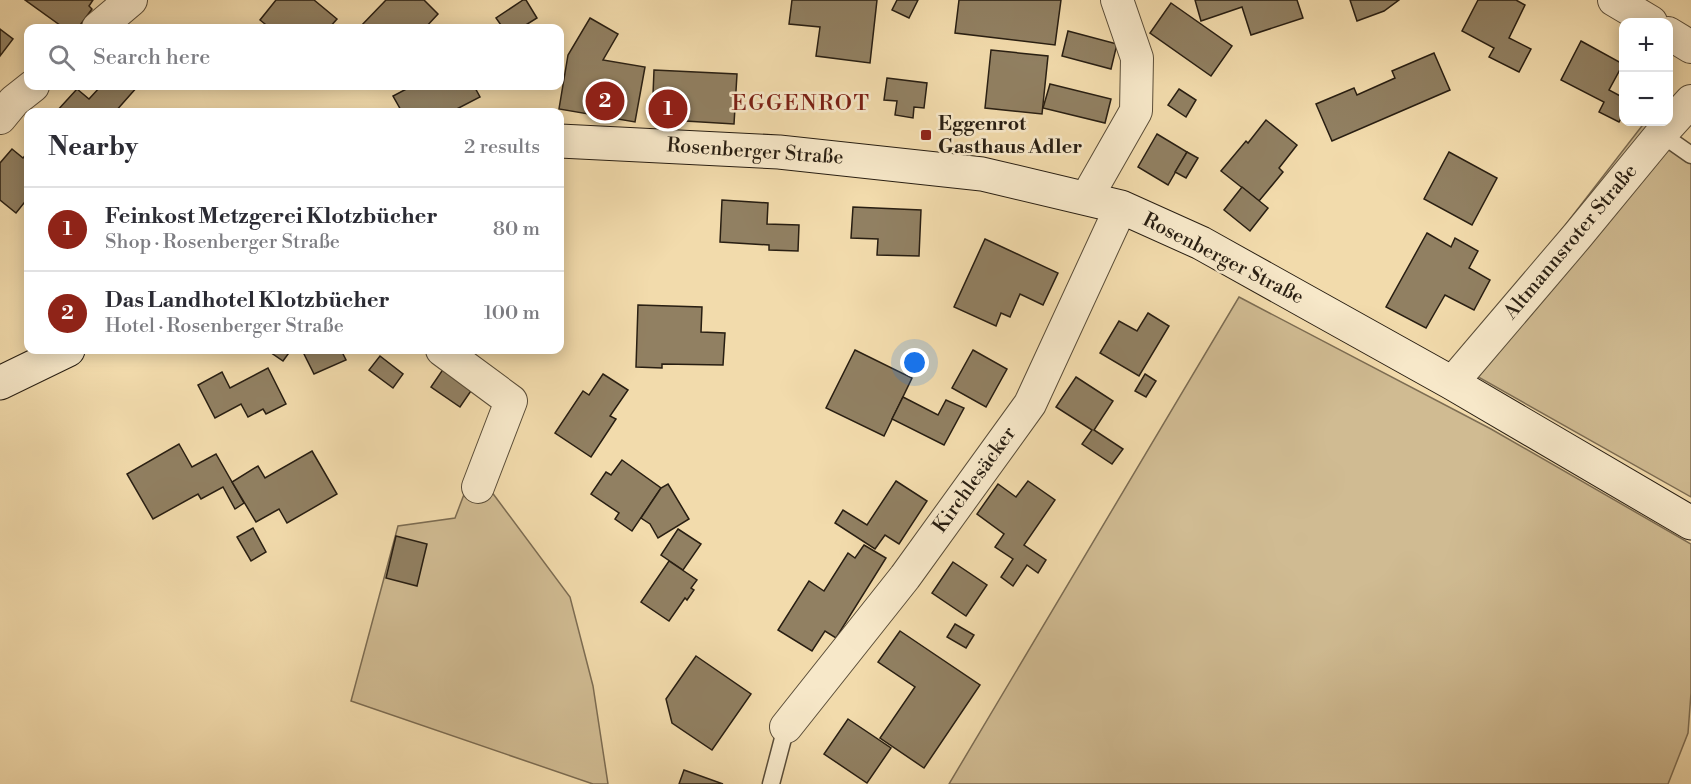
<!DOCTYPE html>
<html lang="en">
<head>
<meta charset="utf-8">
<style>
  body { margin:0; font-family:"Libre Bodoni",serif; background:#f2f2f3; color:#2b2b33 }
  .controls { position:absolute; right:18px; top:18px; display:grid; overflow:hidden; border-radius:12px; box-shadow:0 3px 15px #0003 }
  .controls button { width:54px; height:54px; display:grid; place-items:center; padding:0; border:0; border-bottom:2px solid #e1e1e2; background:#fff; color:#2b2b33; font:30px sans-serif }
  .you { position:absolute; left:915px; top:363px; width:21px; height:21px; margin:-15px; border:4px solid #fff; border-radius:50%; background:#1a73e8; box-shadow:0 0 0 9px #1a73e833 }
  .badge { display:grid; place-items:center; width:39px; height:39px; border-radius:50%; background:#8f2418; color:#fff; font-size:20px; font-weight:700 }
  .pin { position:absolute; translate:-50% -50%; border:3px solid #fff; box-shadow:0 2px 6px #0006 }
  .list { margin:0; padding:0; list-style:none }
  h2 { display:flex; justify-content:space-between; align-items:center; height:78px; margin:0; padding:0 24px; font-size:26px }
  h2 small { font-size:20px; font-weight:400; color:#7c7c81 }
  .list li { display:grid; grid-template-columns:39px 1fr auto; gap:18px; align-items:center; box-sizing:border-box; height:84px; padding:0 24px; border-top:2px solid #e1e1e2 }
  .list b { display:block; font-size:22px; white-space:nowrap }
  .list p { margin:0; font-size:20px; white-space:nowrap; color:#7c7c81 }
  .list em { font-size:20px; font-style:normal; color:#7c7c81 }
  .icon { flex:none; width:33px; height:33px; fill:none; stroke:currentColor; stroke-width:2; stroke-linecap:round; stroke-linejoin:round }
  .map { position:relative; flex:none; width:1691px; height:784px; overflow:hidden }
  .search { position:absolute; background:#fff; box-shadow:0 3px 15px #0003; left:24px; top:24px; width:540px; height:66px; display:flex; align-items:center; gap:15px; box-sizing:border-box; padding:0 21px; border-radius:12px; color:#7c7c81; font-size:22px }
  .panel { position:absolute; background:#fff; box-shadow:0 3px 15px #0003; left:24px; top:108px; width:540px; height:246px; border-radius:12px }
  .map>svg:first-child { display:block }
  .green { fill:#d0bb92; stroke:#7c6c52; stroke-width:1.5 }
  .building { fill:#918062; stroke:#281e12; stroke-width:1.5 }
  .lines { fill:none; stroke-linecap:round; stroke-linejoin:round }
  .service-casing { stroke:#5a4d38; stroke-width:19 }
  .minor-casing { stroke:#5a4d38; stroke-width:34 }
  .secondary-casing { stroke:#281e12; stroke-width:35 }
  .service { stroke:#f7e8c9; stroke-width:16 }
  .minor { stroke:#f7e8c9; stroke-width:32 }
  .secondary { stroke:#f7e8c9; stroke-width:33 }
  .poi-dot { fill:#8f2418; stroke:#f7e8c9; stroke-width:2 }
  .labels { text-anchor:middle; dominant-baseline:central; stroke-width:5; stroke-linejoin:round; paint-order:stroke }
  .poi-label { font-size:20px; font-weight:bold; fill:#281e12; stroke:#f7e8c9; text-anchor:start }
  .street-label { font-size:20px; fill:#281e12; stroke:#f7e8c9 }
  .quarter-label { font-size:22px; letter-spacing:1.5px; fill:#7a1f14; stroke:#f7e8c9 }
</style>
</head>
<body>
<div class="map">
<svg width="1691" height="784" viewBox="0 0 1691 784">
  <rect width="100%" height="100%" fill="#f2dbac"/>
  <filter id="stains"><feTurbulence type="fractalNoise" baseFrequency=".00333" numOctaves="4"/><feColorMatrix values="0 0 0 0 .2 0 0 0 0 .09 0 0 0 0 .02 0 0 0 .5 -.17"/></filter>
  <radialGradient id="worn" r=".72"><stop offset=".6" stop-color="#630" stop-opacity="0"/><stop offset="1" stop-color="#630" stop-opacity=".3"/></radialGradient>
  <g class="green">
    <polygon points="1645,122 1650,122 1691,148 1691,497 1457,365"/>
    <polygon points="1239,297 1491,429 1691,544 1691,693 1688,733 1668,784 949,784"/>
    <polygon points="468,484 491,491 570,597 593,686 608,784 593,784 351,701 398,526 455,518"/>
  </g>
  <g class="building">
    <polygon points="25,0 93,0 89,6 92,9 78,28 64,28"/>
    <polygon points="276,0 314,0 337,19 329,28 270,28 260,20"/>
    <polygon points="386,0 424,0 438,14 425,28 359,28"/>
    <polygon points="523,0 526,0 537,18 521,28 503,28 496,18"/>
    <polygon points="792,0 877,0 870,63 816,56 820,27 789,24"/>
    <polygon points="897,0 918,0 909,18 892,10"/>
    <polygon points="959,0 1061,0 1055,45 955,33"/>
    <polygon points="1195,0 1297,0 1303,18 1251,35 1242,7 1201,21"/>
    <polygon points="1350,0 1399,0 1384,11 1357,21"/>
    <polygon points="1478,0 1516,0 1525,5 1509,38 1531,49 1519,72 1489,57 1494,48 1462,31"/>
    <polygon points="1171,3 1232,46 1211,76 1150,33"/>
    <polygon points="590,18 618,34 603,60 645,67 635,122 559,109 568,55"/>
    <polygon points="0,29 13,39 0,56"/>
    <polygon points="1068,31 1117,44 1111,69 1062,56"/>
    <polygon points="1581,41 1623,64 1609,90 1624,98 1624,113 1619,122 1599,112 1604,102 1561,80"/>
    <polygon points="991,50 1048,56 1042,114 985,108"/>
    <polygon points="1434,53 1450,90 1332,141 1316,104 1354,88 1357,95 1395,78 1392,71"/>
    <polygon points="654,70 737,74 734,124 652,119"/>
    <polygon points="887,78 927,83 924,108 914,107 913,118 895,115 897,101 884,100"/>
    <polygon points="1050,84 1111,99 1105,123 1043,108"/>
    <polygon points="101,86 138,86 115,112 56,112 77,89 89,99"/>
    <polygon points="412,86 474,86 480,97 451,112 402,112 393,96"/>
    <polygon points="1179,89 1196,100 1186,117 1168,105"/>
    <polygon points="1266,120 1297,145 1279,168 1283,172 1259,201 1221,171 1246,141 1248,143"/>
    <polygon points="1157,134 1187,152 1168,185 1138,167"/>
    <polygon points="12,149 23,158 28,152 28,198 16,213 0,200 0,163"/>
    <polygon points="1187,152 1198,158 1186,178 1175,172"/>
    <polygon points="1449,152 1497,178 1472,225 1424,199"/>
    <polygon points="1242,187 1268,208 1250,231 1224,210"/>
    <polygon points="722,200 768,203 767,224 799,225 798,251 769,250 769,245 720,242"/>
    <polygon points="853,207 921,210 919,256 877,255 878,239 851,238"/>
    <polygon points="1427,233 1451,247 1455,238 1478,251 1469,268 1490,280 1474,310 1445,295 1426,328 1386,307"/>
    <polygon points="985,239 1058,273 1043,305 1020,294 1010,317 1001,313 996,326 954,307"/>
    <polygon points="638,305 702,307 701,332 725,333 723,365 662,364 662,368 636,367"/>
    <polygon points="1148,313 1169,326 1139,376 1100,353 1119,321 1137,331"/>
    <polygon points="267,350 291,350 283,361"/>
    <polygon points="302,350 341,350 346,360 314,374"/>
    <polygon points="855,350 912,378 884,436 826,408"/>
    <polygon points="973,350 1007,369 986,407 952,388"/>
    <polygon points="380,356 403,374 393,388 369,370"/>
    <polygon points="446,365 475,385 460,407 431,387"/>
    <polygon points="268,368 286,404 266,414 263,409 248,417 241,404 215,418 198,385 222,372 230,388"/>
    <polygon points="603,374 628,390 610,416 616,419 591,457 555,433 583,391 589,395"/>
    <polygon points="1145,374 1156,381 1146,397 1135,391"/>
    <polygon points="1076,377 1113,401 1094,430 1123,449 1112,464 1082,444 1092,430 1056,407"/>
    <polygon points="903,397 938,415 946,400 964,408 944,445 892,419"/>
    <polygon points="179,444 192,467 216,454 244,503 235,509 223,487 201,499 198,494 153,519 127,474"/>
    <polygon points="312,451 337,494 287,523 279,509 256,522 232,482 258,466 265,478"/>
    <polygon points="622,460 661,488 632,531 615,519 619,513 591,494 606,472 611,475"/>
    <polygon points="896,481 927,501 899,544 885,535 875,549 835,523 843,510 867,525"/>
    <polygon points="1028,481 1055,500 1024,545 1046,560 1038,573 1027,565 1013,586 1001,577 1013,559 995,547 1004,534 977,514 998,484 1016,497"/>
    <polygon points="668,484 689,519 658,538 650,524 641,518 661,488"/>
    <polygon points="253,528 266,552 251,561 237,537"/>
    <polygon points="678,529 701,544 683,570 661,555"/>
    <polygon points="396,536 427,544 417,586 386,578"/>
    <polygon points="864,545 886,558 836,638 825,631 812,651 778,630 809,581 824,591 848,553 855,558"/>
    <polygon points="669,561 697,580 691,588 694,590 687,600 685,598 669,621 641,602"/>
    <polygon points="953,562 987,585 966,616 932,593"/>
    <polygon points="955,624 974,635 966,648 947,637"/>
    <polygon points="900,631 980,685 924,768 880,738 915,687 878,662"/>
    <polygon points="696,656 751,694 712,750 672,723 666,699"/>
    <polygon points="848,719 891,748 867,783 824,754"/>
    <polygon points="684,770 723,784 679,784"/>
  </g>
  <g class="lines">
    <defs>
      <g id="service">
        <polyline points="1661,134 1691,155"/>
        <polyline points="771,784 786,727"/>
      </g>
      <g id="minor">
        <polyline points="1614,0 1651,22"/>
        <polyline points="98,28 131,0"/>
        <polyline points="1668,33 1691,47"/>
        <polyline points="0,118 14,101 33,86"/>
        <polyline points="1087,197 1136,111 1137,58 1117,0"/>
        <polyline points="442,350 511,401 478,487"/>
        <polyline points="1452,383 1578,235 1661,134 1691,101"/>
        <polyline points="786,727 905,577 1030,404 1121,207"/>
      </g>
      <g id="secondary">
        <polyline points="560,141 779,152 982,174 1121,207 1201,243 1452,383 1691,523"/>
        <polyline points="0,383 68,350"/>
      </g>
    </defs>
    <use href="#service" class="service-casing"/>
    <use href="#minor" class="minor-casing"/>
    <use href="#secondary" class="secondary-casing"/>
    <use href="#service" class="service"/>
    <use href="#minor" class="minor"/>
    <use href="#secondary" class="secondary"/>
  </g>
  <rect class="poi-dot" x="920" y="129" width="12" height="12" rx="3"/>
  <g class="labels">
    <g class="poi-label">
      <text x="938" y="124">Eggenrot<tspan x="938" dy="23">Gasthaus Adler</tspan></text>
    </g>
    <g class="street-label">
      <text transform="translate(755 152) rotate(4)">Rosenberger Straße</text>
      <text transform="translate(1571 242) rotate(-50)">Altmannsroter Straße</text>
      <text transform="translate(1223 259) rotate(27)">Rosenberger Straße</text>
      <text transform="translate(975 480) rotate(-54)">Kirchlesäcker</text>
    </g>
    <g class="quarter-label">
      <text x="801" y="103">EGGENROT</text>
    </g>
  </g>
  <rect width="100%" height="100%" filter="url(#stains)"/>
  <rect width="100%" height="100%" fill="url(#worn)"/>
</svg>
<div class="controls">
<button>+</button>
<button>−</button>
</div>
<div class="you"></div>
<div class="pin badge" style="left:668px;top:109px">1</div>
<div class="pin badge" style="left:605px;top:101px">2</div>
<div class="search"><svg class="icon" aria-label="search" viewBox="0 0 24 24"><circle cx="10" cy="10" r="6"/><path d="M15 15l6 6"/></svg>Search here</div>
<section class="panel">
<h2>Nearby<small>2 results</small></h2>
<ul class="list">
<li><span class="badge">1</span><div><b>Feinkost Metzgerei Klotzbücher</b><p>Shop · Rosenberger Straße</p></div><em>80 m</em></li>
<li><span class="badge">2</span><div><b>Das Landhotel Klotzbücher</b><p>Hotel · Rosenberger Straße</p></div><em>100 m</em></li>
</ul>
</section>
</div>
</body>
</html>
